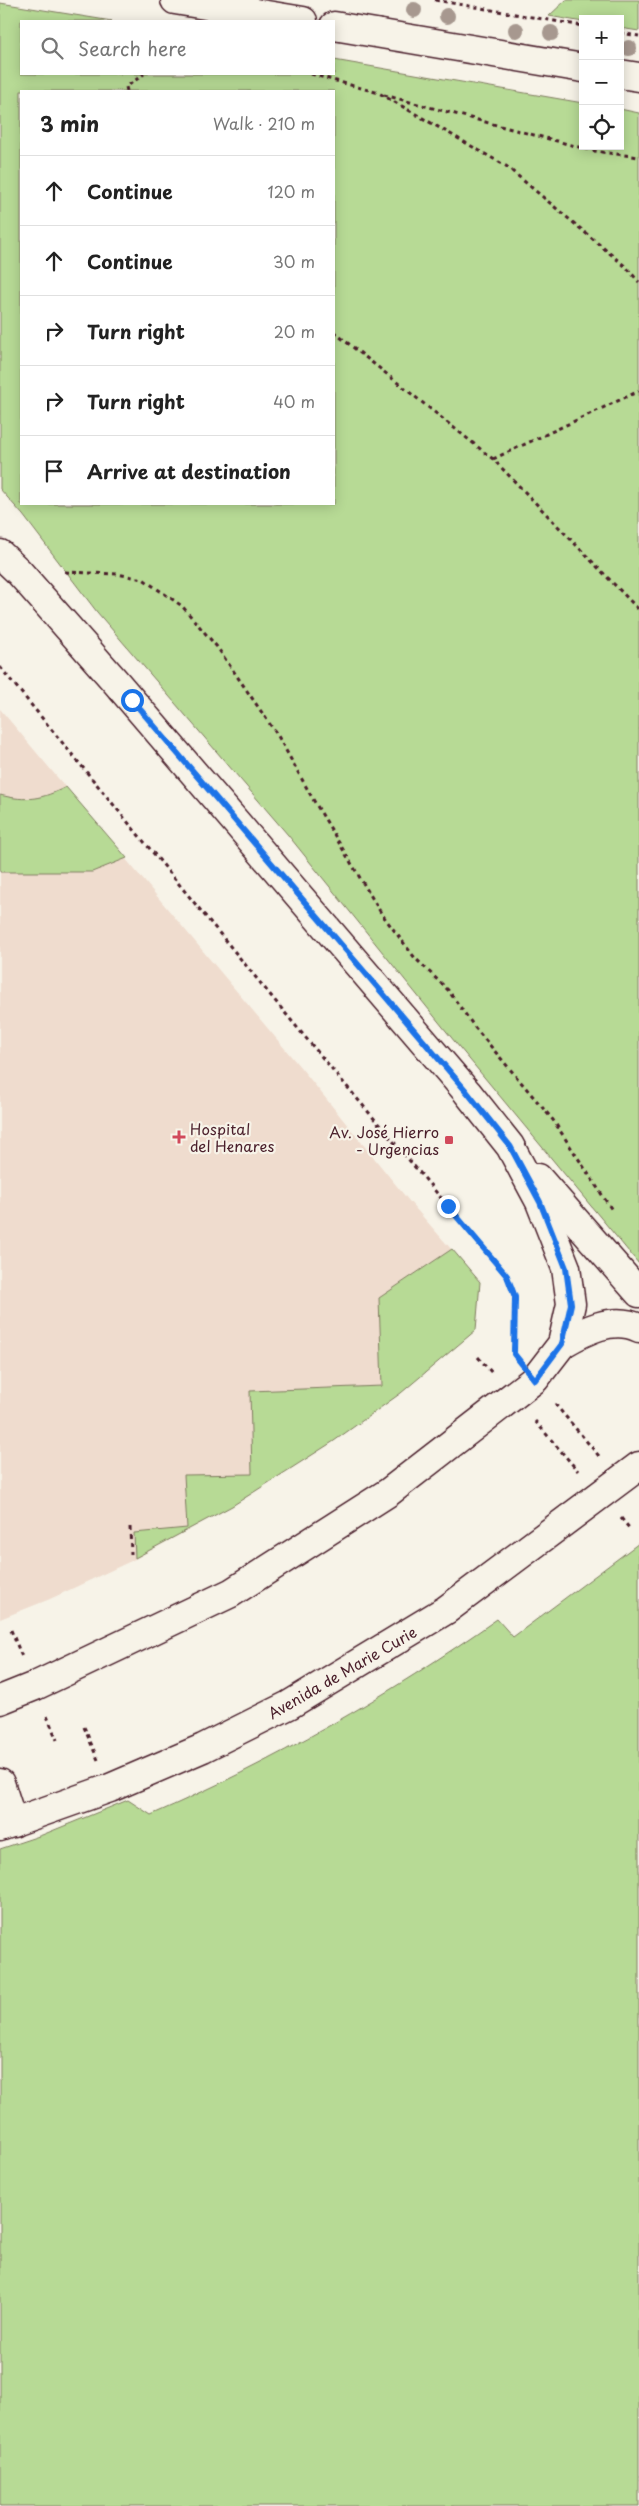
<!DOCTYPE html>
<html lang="en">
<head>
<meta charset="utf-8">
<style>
  body { margin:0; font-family:"Playpen Sans",sans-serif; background:#f6f6f6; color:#222 }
  .controls { position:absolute; right:15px; top:15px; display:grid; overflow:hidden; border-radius:0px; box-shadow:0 2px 12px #0003 }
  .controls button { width:45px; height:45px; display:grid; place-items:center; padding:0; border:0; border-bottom:1px solid #e0e0e0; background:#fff; color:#222; font:25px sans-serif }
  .stop { position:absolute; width:15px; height:15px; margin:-11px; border:4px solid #1a73e8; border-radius:50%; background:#fff }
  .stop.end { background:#1a73e8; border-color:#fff; box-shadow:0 1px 5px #0008 }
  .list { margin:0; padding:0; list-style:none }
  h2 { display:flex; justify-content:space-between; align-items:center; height:65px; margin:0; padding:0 20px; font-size:21px }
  h2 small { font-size:16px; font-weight:400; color:#767676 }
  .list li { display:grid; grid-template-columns:32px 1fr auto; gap:15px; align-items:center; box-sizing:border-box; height:70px; padding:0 20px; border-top:1px solid #e0e0e0 }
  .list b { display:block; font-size:19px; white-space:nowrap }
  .list em { font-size:16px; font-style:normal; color:#767676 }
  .icon { flex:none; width:28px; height:28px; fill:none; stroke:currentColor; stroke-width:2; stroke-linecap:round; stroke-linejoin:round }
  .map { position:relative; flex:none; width:639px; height:2506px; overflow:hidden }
  .search { position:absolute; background:#fff; box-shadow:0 2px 12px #0003; left:20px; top:20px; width:315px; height:55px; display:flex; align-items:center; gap:12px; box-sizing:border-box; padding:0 18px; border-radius:0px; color:#767676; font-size:19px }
  .panel { position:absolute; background:#fff; box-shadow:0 2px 12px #0003; left:20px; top:90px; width:315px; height:415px; border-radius:0px }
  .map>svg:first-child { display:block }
  .built { fill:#efdcce }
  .green { fill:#b7da95; stroke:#807c60; fill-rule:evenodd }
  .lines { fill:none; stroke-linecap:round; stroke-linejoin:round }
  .street-casing { stroke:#4a1f2b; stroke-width:31 }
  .secondary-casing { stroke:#4a1f2b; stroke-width:31 }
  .path { stroke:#4a1f2b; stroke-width:3; stroke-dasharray:4 4; stroke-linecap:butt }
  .street { stroke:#f7f3e8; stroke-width:28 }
  .secondary { stroke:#f7f3e8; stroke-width:28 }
  .tree { fill:#a7988f }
  .route { stroke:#1a73e8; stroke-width:6 }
  .poi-dot { fill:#d1495b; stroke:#f7f3e8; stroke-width:2 }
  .labels { text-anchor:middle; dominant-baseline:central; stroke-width:4.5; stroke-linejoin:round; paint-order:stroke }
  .poi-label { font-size:15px; fill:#4a1f2b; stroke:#f7f3e8; text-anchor:start }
  .street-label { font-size:15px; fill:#4a1f2b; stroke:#f7f3e8 }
</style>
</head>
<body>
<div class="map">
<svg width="639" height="2506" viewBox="0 0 639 2506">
  <rect width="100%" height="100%" fill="#f7f3e8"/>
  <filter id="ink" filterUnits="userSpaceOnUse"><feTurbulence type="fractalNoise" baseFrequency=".02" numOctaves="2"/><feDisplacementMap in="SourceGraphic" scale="10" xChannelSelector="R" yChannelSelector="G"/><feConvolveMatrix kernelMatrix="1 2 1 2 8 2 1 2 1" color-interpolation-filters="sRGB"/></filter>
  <g filter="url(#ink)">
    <polygon class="built" points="0,709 306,1074 409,1201 480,1282 476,1330 401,1393 334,1441 232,1506 131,1561 50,1599 0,1619"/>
    <g class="green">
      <polygon points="566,0 639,0 639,31 620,28 620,19 583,19 583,22 549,16"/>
      <path d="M0,3L112,21H21V74H334V60L583,103V146H620V109L639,113V1264L455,1042L288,835L97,612L23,515L0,489ZM334,91V504H21V91Z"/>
      <path d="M66,787L127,858L92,872H0V795C27,802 42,799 66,787Z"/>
      <polygon points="452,1249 480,1282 476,1330 401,1393 334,1441 232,1506 135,1558 134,1533 187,1528 184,1475 252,1474 250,1391 382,1386 379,1298"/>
      <path d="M639,1543V2506H0V1849L42,1835L128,1800L151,1815C273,1762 388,1696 497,1619L513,1637Z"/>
    </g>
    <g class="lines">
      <defs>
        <g id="street">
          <polyline points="0,554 19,572 115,681 467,1092 510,1146 540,1202 566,1268 571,1304 562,1344 535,1379 389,1492 231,1593 35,1686 0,1700"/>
          <polyline points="538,1178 639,1293"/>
          <path d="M562,1344C584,1331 613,1315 639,1328"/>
          <polyline points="0,1783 13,1823"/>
          <polyline points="0,1827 110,1788 203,1748 289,1705 446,1610 639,1466"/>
        </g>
        <g id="secondary">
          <polyline points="175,0 303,21"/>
          <polyline points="334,26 583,68"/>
          <polyline points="620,74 639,77"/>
        </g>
      </defs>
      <use href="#street" class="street-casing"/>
      <use href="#secondary" class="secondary-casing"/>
      <g class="path">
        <polyline points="435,0 583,26"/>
        <polyline points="620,33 639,36"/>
        <polyline points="311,74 379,93 506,166 626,267 639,282"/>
        <polyline points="127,91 126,87 144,74"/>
        <polyline points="384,95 594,151 639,157"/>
        <polyline points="334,332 493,459 639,610"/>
        <polyline points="493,459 639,391"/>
        <polyline points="65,572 117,574 143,579 182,606 217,647 278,736 314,801 381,913 415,958 448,990 476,1029 553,1120 612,1210"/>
        <polyline points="0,667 300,1031 507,1276 515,1297 514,1352"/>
        <polyline points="478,1357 492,1373"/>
        <polyline points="555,1404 599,1456"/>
        <polyline points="535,1421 578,1471"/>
        <polyline points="621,1518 630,1529"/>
        <polyline points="130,1527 131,1554"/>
        <polyline points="11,1630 22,1657"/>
        <polyline points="47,1716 57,1740"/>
        <polyline points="84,1727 98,1760"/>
      </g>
      <use href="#street" class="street"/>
      <use href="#secondary" class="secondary"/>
    </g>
    <g class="tree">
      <circle cx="414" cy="10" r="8"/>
      <circle cx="447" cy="16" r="8"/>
      <circle cx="516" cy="30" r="8"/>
      <circle cx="551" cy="33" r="8"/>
      <circle cx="629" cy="48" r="8"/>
    </g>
  </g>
  <g class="lines" filter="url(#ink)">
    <polyline class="route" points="132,700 467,1092 510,1146 540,1202 566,1268 571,1304 562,1344 535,1380 514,1354 515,1297 507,1276 448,1206"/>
  </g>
  <g class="poi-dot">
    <path d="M176.5 1129.5h5v5h5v5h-5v5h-5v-5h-5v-5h5z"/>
    <rect x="444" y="1135" width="10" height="10" rx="2.5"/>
  </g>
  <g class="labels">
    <g class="poi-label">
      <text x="190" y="1128">Hospital<tspan x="190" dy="17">del Henares</tspan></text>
      <text x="439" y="1131" text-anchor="end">Av. José Hierro<tspan x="439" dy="17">- Urgencias</tspan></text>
    </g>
    <g class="street-label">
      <text transform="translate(342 1672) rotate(-30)">Avenida de Marie Curie</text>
    </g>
  </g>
</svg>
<div class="controls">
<button>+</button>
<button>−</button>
<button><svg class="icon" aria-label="locate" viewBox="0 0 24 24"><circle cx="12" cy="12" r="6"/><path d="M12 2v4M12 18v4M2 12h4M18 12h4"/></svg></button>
</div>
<div class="stop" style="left:132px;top:700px"></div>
<div class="stop end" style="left:448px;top:1206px"></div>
<div class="search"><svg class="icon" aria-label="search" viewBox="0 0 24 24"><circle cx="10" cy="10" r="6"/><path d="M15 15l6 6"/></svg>Search here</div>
<section class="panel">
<h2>3 min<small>Walk · 210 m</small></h2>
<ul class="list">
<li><svg class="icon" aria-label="ahead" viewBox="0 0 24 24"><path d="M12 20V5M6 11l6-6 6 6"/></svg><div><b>Continue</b></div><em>120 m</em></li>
<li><svg class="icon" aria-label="ahead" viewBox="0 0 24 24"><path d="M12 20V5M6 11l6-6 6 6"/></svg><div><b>Continue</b></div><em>30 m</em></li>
<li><svg class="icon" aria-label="right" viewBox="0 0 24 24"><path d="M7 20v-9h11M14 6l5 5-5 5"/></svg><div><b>Turn right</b></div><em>20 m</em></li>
<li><svg class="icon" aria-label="right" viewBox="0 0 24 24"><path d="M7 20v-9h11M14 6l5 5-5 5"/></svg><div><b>Turn right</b></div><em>40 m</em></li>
<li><svg class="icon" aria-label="arrive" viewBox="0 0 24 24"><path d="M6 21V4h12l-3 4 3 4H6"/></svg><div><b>Arrive at destination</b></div></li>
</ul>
</section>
</div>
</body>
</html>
